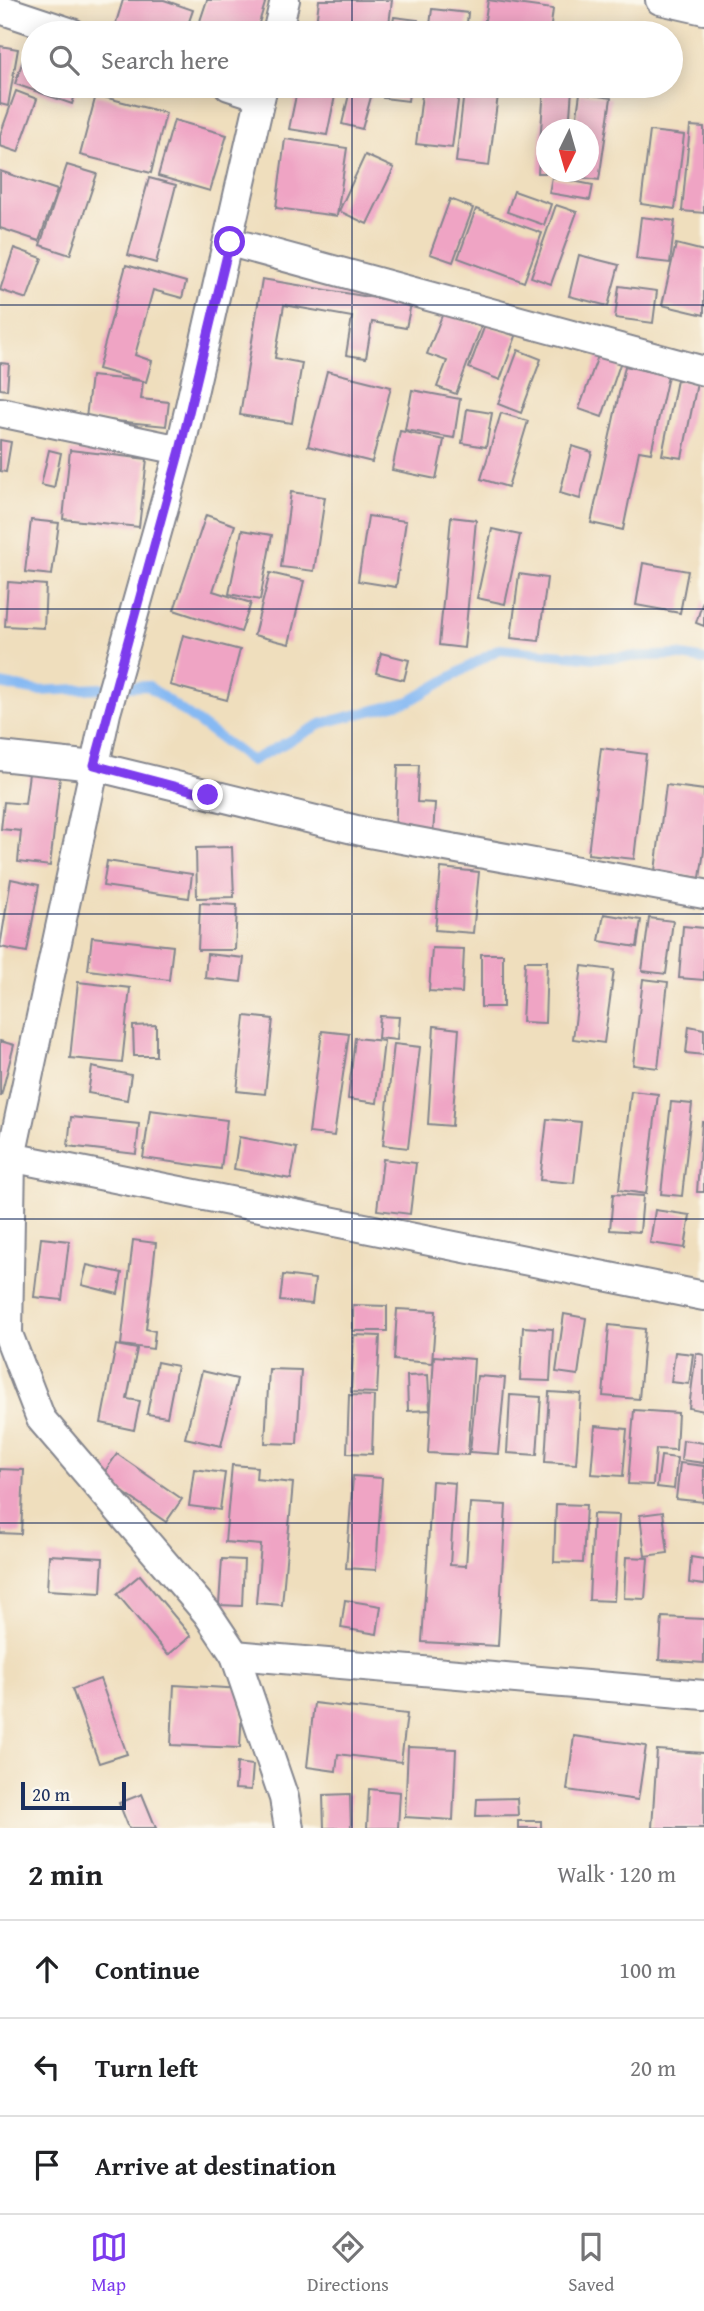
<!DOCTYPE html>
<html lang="en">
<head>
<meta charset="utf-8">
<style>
  body { margin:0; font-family:"Gentium Book Plus",serif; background:#f6f6f6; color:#202124 }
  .compass { position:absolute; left:536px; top:119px; width:63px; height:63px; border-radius:50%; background:#fff; box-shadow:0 4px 18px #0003; rotate:185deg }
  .scale { position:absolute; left:21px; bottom:18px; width:105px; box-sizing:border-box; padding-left:7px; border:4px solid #1b2f5e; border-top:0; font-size:19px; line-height:24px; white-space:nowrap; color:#1b2f5e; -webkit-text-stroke:5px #fbf7ec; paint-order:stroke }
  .stop { position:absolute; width:21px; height:21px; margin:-16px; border:5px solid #7c3aed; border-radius:50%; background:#fff }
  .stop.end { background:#7c3aed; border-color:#fff; box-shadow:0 2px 7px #0008 }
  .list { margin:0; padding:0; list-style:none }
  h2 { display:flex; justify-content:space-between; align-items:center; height:91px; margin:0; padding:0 28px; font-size:30px }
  h2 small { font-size:23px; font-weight:400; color:#757577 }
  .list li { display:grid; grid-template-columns:46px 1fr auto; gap:21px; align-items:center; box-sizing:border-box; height:98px; padding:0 28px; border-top:2px solid #e0e0e0 }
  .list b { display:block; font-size:26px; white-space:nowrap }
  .list em { font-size:23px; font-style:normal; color:#757577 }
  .icon { flex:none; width:38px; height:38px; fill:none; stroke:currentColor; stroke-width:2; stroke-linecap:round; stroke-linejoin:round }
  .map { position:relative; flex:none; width:704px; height:1828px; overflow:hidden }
  .search { position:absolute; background:#fff; box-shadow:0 4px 18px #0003; left:21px; right:21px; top:21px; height:77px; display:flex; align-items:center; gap:18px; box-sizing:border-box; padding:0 24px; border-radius:38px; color:#757577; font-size:26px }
  .sheet { height:385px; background:#fff }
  nav { display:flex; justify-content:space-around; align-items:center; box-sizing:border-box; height:98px; border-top:2px solid #e0e0e0; background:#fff; font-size:19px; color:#757577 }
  nav a { display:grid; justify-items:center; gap:4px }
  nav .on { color:#7c3aed }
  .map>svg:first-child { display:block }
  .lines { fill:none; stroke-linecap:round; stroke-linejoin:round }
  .stream { stroke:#86b9f3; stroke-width:10 }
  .building { fill:#efa4c4 }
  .street-casing { stroke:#85868e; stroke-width:32 }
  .street { stroke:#fff; stroke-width:28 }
  .route { stroke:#7c3aed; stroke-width:9 }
  .grid { fill:none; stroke:#1b2f5e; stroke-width:2; stroke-opacity:0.55 }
</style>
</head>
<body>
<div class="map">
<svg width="704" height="1828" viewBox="0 0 704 1828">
  <rect width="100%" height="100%" fill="#fbf7ec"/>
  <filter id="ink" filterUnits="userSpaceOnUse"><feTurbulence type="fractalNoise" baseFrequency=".0143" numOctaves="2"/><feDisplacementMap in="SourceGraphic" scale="14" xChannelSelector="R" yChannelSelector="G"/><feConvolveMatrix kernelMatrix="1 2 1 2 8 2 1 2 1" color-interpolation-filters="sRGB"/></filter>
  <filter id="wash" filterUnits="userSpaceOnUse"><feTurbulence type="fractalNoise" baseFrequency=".00686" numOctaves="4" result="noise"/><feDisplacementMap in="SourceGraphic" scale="28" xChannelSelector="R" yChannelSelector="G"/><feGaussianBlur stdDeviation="1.57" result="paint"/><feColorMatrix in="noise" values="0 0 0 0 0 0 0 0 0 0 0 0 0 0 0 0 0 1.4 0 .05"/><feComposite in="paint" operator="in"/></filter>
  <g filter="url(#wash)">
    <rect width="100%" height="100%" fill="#efdebd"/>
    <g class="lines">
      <polyline class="stream" points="0,684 38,691 148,686 251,761 323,723 410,701 499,649 597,658 677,655 704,660"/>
    </g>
    <g id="blocks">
      <g class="building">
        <polygon points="123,0 164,0 193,10 185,33 127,33 114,29"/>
        <polygon points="207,0 266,0 256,33 196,33"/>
        <polygon points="319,0 392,0 388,33 315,33"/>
        <polygon points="488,0 553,9 550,33 483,33"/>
        <polygon points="432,9 468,13 466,33 429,33"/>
        <polygon points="394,17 418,20 417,33 391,33"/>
        <polygon points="0,46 18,49 8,106 0,104"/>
        <polygon points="23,60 33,64 33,86 78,86 72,104 15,84"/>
        <polygon points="298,86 337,86 327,135 289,129"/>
        <polygon points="351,86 374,86 362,129 342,124"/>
        <polygon points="385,86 410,86 408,101 383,98"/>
        <polygon points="423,86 460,86 452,148 416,144"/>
        <polygon points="544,87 572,89 569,130 546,130 547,173 538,173"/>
        <polygon points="16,91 37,99 18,152 0,146 0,135"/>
        <polygon points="464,91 498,95 489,166 456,162"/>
        <polygon points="580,93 611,98 599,180 568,176 569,172 589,172 589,130 575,130"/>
        <polygon points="96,95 166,113 151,173 80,155"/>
        <polygon points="174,120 227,135 210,191 158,176"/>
        <polygon points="690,126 704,127 704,213 682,211"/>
        <polygon points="650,131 684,135 675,209 641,204"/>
        <polygon points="285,139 347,148 337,216 276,208"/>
        <polygon points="365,155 394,168 367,224 339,211"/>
        <polygon points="67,165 97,174 70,255 40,245"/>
        <polygon points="0,171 57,190 39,241 0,228"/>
        <polygon points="548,172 566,172 566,175 548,173"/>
        <polygon points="552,177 593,185 590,200 549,193"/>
        <polygon points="149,178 176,185 156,263 128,255"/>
        <polygon points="514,191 551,204 544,225 507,212"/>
        <polygon points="450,199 473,208 453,262 430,254"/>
        <polygon points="556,205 577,212 551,284 531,277"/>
        <polygon points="476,209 542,233 524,282 458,258"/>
        <polygon points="641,217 675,221 670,263 636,259"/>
        <polygon points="676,244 704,251 704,315 662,305"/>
        <polygon points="14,248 42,258 27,299 0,290"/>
        <polygon points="579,255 619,265 608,306 569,296"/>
        <polygon points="126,265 186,282 182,298 153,290 135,355 152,361 146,382 98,369"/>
        <polygon points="262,279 411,304 406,328 372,322 366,358 346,355 352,317 284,305 275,358 302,363 292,423 240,415"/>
        <polygon points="619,286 657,291 653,323 615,318"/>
        <polygon points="443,313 481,327 456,394 437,387 447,361 427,354"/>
        <polygon points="485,325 516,336 500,380 469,368"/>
        <polygon points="518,350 541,359 521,413 498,404"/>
        <polygon points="599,353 621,361 602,417 579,409"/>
        <polygon points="0,363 9,364 7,390 0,389"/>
        <polygon points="625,366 668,376 651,453 639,451 623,530 591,523"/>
        <polygon points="327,371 391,387 372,462 308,446"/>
        <polygon points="91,376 143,381 141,399 169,402 166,426 86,418"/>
        <polygon points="677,380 697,383 682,458 662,455"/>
        <polygon points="412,390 460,399 454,438 405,430"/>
        <polygon points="467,409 492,413 486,447 462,443"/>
        <polygon points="501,413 528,421 508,487 481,479"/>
        <polygon points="400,431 444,440 436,479 392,470"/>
        <polygon points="0,440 11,442 6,472 0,471"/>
        <polygon points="572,446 592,452 580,499 560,493"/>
        <polygon points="49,450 61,453 54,488 41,485"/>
        <polygon points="70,450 147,459 139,527 63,519"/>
        <polygon points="291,492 325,497 314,571 281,567"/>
        <polygon points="206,515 235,525 213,591 251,603 241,632 174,610"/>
        <polygon points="368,516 406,521 396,587 358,581"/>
        <polygon points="451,517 476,520 464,648 439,645"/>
        <polygon points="31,520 59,523 52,575 25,572"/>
        <polygon points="492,529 520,535 505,604 477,598"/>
        <polygon points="242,530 272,535 260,600 229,594"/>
        <polygon points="643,563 688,571 680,613 636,605"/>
        <polygon points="270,573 304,581 289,644 254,635"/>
        <polygon points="519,574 547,578 539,641 511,638"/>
        <polygon points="8,582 46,585 44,628 5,626"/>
        <polygon points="703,601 704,601 704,626 696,623"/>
        <polygon points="183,635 240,650 227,700 170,685"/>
        <polygon points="381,653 409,660 404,680 376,673"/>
        <polygon points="601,748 646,754 634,859 588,854"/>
        <polygon points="398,765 419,765 417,802 435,803 433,836 395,833"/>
        <polygon points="29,773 60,777 50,866 18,862 21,831 1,829 4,802 25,804"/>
        <polygon points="666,785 704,790 704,851 700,878 655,871"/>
        <polygon points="232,847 234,897 197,898 196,848"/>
        <polygon points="107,861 192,874 189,898 103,886"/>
        <polygon points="441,868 479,872 473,933 435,930"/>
        <polygon points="11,879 39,885 27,952 0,947"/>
        <polygon points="200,903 237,905 235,950 198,950"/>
        <polygon points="604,914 641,920 637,947 599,941"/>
        <polygon points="649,918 673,921 666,974 642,971"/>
        <polygon points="683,926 704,928 704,980 679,978"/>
        <polygon points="92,937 173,946 169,980 88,970"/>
        <polygon points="432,948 464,949 462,993 429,991"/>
        <polygon points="207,954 244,958 241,982 205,978"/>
        <rect x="481" y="954" width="22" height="53"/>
        <polygon points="525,961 547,961 545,1023 522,1022"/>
        <polygon points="582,966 614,970 604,1043 573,1039"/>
        <polygon points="643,979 668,982 658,1068 633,1065"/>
        <polygon points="78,982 130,988 122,1063 70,1058"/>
        <polygon points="245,1016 273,1019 265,1094 237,1091"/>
        <polygon points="380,1016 399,1017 397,1040 378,1038"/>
        <polygon points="156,1025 156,1056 134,1056 133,1026"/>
        <polygon points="434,1026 459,1029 452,1126 428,1124"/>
        <polygon points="689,1026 704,1029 704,1055 686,1053"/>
        <polygon points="322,1031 349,1034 334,1136 309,1133"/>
        <polygon points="355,1038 384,1041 377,1103 348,1099"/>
        <polygon points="0,1041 14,1045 1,1096 0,1096"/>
        <polygon points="394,1044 420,1047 408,1148 383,1145"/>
        <polygon points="92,1067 131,1075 127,1100 88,1093"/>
        <polygon points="631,1091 658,1094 646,1194 619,1190"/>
        <polygon points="671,1102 692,1104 682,1196 661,1194"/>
        <polygon points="150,1110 227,1120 221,1169 143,1158"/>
        <polygon points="71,1117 139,1124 136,1154 68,1146"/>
        <polygon points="547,1119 581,1122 574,1183 540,1180"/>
        <polygon points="702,1122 704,1122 704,1192 697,1192"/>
        <polygon points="239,1137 297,1148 291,1179 234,1169"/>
        <polygon points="383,1159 416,1163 410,1214 377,1210"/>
        <polygon points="613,1194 643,1196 640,1232 610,1230"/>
        <polygon points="655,1210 690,1215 685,1248 650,1243"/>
        <polygon points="41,1238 69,1241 62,1300 34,1297"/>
        <polygon points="133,1240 156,1243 146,1329 155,1331 153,1349 121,1345"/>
        <polygon points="87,1265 122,1273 118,1294 82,1285"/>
        <polygon points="283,1275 315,1279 312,1304 280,1301"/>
        <polygon points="353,1305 387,1306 387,1331 353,1331"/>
        <polygon points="397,1309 436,1311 432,1363 394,1360"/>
        <polygon points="564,1314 586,1318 578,1375 556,1372"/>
        <polygon points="609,1325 645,1329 639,1399 603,1396"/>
        <polygon points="523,1327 553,1329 550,1381 520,1380"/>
        <polygon points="354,1335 380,1336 377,1393 351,1392"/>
        <polygon points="116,1345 137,1349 127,1399 140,1401 134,1430 101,1423"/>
        <polygon points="675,1352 693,1354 689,1384 671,1382"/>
        <polygon points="696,1353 704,1355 704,1411 689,1408"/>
        <polygon points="434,1356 474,1359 468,1455 428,1453"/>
        <polygon points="157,1362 177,1366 167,1417 147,1414"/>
        <polygon points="269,1369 301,1370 297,1444 265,1443"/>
        <polygon points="202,1371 237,1379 221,1446 185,1438"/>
        <polygon points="428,1375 430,1410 408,1411 407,1376"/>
        <polygon points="477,1376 505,1378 498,1454 470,1452"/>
        <polygon points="549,1392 581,1394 576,1464 545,1462"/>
        <polygon points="349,1395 374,1396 372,1454 347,1453"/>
        <polygon points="510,1395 541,1397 537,1455 507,1453"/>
        <polygon points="634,1410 678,1413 676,1450 656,1449 653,1485 628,1484"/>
        <polygon points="595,1426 627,1429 623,1476 591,1474"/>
        <polygon points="683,1440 704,1443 704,1463 681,1460"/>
        <polygon points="117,1454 182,1499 166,1522 101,1477"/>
        <polygon points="661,1456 677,1458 674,1489 657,1487"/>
        <polygon points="680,1463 704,1466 704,1502 676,1499"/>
        <polygon points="232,1465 257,1467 256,1479 293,1483 282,1605 256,1603 261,1545 225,1542"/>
        <polygon points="0,1469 24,1470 21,1534 0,1533"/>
        <polygon points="194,1469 225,1473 220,1510 189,1506"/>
        <polygon points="353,1476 382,1478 376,1570 346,1568"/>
        <polygon points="432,1481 455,1483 450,1565 466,1566 470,1503 506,1505 498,1646 422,1642"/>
        <polygon points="556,1504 586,1505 583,1563 554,1562"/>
        <polygon points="663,1512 668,1553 645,1556 640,1515"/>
        <polygon points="593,1514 619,1515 614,1601 589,1600"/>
        <polygon points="49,1555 103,1558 101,1593 47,1590"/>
        <polygon points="626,1557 648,1558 645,1599 624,1598"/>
        <polygon points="691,1557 704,1559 704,1585 689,1583"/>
        <polygon points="222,1559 244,1560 242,1606 219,1605"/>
        <polygon points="140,1575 191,1636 168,1655 117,1594"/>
        <polygon points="345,1600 381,1606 377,1634 341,1628"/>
        <polygon points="662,1617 704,1619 704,1663 659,1660"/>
        <polygon points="100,1679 127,1754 99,1763 72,1689"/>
        <polygon points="174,1685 243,1689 240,1748 171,1745"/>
        <polygon points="314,1703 407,1714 401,1762 338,1754 336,1771 307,1767"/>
        <polygon points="574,1736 646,1746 638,1800 567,1790"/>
        <polygon points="408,1747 456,1749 453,1820 405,1817"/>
        <polygon points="657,1750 704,1753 704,1828 652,1828"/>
        <polygon points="237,1763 253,1765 251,1790 235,1789"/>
        <polygon points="369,1789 400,1792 398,1828 367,1828"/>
        <polygon points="142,1794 156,1828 129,1828 119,1803"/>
        <polygon points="350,1794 351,1828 324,1828 323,1795"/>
        <polygon points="517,1798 518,1815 476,1816 477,1799"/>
        <rect x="518" y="1821" width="23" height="7"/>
      </g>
    </g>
  </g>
  <g filter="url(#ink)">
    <use href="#blocks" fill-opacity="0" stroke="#85868e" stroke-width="2"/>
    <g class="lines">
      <defs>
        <g id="street">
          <polyline points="660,0 704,10"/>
          <polyline points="0,9 72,33"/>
          <polyline points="277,33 285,0"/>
          <polyline points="229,86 260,96"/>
          <polyline points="263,86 180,450 106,713 11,1157 8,1334 41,1419 207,1613 235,1655 284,1798 289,1828"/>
          <polyline points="230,242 704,371"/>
          <polyline points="0,412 180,450"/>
          <polyline points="0,756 94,766 369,833 704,894"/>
          <polyline points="0,1155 704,1296"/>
          <polyline points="235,1655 704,1695"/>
        </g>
      </defs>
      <use href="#street" class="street-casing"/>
      <use href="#street" class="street"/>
    </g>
  </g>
  <g class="lines" filter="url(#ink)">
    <polyline class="route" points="208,795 94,765 180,450 230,242"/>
  </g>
  <path class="grid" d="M352,0V33M352,86V1828M0,305H704M0,609H704M0,914H704M0,1219H704M0,1523H704"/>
</svg>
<svg class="compass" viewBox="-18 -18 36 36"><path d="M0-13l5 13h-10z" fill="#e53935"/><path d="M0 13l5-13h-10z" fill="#757577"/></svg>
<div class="scale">20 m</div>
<div class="stop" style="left:230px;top:242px"></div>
<div class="stop end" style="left:208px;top:795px"></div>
<div class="search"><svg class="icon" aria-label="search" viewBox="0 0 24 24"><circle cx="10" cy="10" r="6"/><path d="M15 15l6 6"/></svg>Search here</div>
</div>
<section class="sheet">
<h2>2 min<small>Walk · 120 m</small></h2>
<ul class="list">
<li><svg class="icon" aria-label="ahead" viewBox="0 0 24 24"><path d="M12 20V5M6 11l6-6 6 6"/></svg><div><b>Continue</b></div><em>100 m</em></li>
<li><svg class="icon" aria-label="left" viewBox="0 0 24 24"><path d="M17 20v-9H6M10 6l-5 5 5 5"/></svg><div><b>Turn left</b></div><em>20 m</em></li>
<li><svg class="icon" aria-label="arrive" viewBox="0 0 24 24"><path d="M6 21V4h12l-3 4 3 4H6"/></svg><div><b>Arrive at destination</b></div></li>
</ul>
</section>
<nav>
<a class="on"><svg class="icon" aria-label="map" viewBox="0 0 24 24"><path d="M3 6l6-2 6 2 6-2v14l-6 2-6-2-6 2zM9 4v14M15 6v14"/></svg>Map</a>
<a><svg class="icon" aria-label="directions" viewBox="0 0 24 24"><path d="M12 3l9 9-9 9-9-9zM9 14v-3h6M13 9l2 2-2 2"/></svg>Directions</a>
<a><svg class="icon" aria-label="saved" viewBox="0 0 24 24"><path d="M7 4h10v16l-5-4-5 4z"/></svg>Saved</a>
</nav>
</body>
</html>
